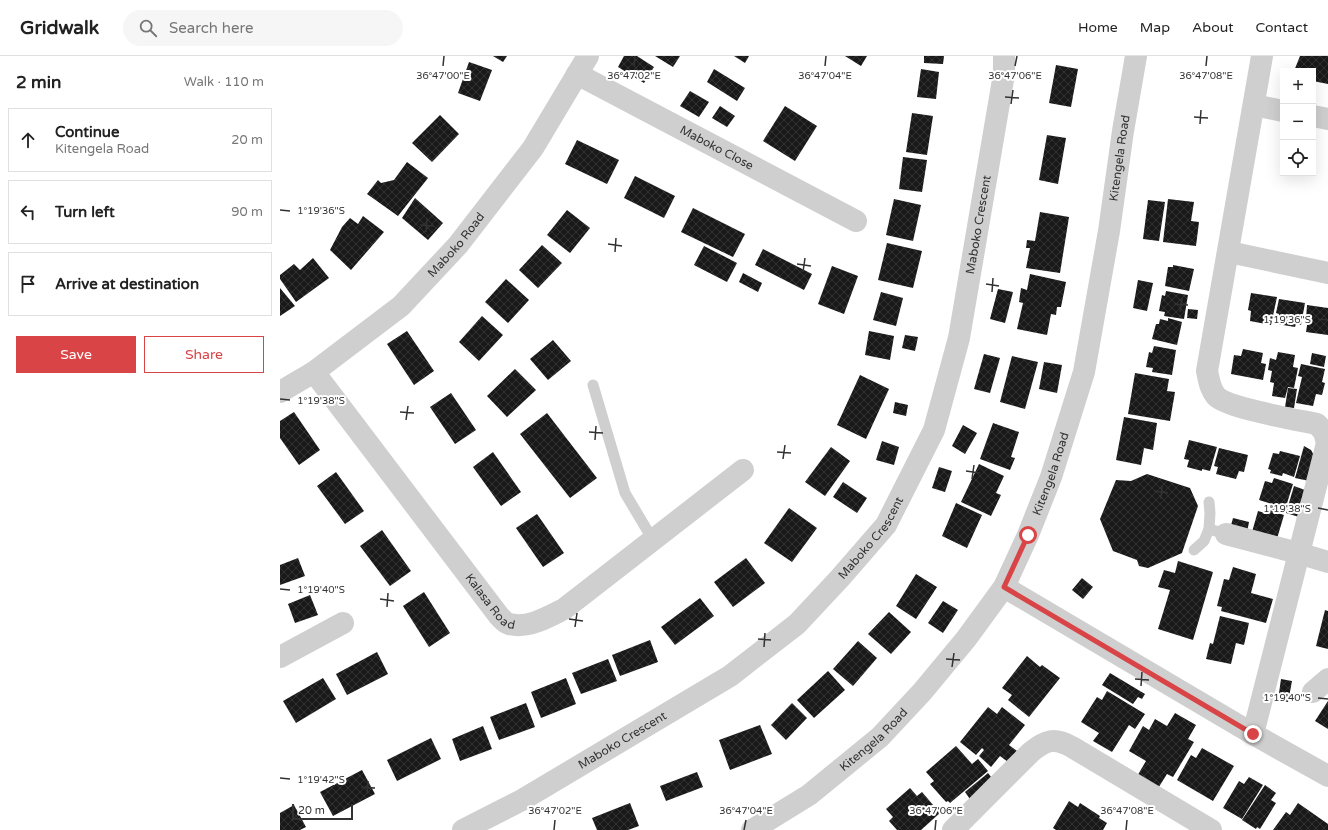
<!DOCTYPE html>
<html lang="en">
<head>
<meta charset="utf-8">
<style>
  body { margin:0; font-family:"Varela Round",sans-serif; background:#f6f6f6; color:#222 }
  .controls { position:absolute; right:12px; top:12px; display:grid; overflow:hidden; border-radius:0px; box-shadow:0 4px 16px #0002 }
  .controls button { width:36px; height:36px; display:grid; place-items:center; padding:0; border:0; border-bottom:1px solid #e0e0e0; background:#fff; color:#222; font:20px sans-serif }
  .scale { position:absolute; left:12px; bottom:10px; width:61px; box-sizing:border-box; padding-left:4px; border:2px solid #323232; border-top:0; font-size:11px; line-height:14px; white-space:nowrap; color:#323232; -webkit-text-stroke:3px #fff; paint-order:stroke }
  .stop { position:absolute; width:12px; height:12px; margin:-9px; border:3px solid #d94446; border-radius:50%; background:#fff }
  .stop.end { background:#d94446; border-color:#fff; box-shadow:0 1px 4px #0008 }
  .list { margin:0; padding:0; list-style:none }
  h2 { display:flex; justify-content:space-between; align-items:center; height:52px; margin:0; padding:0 16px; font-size:17px }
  h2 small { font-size:13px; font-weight:400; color:#767676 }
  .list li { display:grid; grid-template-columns:26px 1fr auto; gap:12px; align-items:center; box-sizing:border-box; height:64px; margin:0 8px 8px; padding:0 8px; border:1px solid #e0e0e0; border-radius:0px }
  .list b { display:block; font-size:15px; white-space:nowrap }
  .list p { margin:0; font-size:13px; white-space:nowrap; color:#767676 }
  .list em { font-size:13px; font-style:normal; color:#767676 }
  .actions { display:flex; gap:8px; padding:12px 16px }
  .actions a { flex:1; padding:9px 0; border:1px solid #d94446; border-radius:0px; text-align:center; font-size:14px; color:#d94446 }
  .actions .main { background:#d94446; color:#fff }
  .icon { flex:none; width:22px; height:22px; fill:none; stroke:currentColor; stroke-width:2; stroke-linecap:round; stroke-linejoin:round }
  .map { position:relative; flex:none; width:1048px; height:774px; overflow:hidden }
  header { display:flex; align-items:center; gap:24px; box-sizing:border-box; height:56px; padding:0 20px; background:#fff; border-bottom:1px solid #e0e0e0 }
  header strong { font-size:19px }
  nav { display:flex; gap:22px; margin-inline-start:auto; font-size:14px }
  .search { width:280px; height:36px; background:#f6f6f6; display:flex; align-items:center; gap:10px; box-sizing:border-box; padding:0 14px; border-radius:22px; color:#767676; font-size:15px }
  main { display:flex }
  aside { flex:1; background:#fff }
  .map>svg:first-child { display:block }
  .building { fill:url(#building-cross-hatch) }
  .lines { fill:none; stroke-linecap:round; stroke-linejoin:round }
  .lane { stroke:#cfcfcf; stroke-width:11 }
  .street { stroke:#cfcfcf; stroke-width:22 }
  .route { stroke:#d94446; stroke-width:5 }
  .ticks { fill:none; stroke:#323232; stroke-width:1.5 }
  .labels { text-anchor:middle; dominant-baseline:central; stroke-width:4; stroke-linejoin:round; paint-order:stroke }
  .street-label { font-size:12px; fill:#323232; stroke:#fff }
  .ticks-label { font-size:10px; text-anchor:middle; fill:#323232; stroke:#fff; stroke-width:4; stroke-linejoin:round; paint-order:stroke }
</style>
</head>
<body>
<header>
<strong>Gridwalk</strong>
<div class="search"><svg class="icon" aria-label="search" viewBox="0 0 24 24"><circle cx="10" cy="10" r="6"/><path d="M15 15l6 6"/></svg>Search here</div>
<nav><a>Home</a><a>Map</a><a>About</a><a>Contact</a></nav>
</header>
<main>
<aside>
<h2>2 min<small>Walk · 110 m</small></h2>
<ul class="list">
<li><svg class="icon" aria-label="ahead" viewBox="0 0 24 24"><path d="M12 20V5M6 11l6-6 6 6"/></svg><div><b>Continue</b><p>Kitengela Road</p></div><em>20 m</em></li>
<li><svg class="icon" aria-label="left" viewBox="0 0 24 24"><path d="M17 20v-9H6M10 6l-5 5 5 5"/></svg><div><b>Turn left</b></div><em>90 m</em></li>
<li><svg class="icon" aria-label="arrive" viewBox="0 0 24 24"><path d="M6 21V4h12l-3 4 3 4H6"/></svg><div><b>Arrive at destination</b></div></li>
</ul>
<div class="actions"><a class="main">Save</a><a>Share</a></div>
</aside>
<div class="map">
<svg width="1048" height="774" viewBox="0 0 1048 774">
  <defs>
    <pattern id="building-cross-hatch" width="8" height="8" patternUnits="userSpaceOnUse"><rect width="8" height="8" fill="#191919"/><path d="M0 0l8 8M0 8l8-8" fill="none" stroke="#323232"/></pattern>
  </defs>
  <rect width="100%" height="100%" fill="#fff"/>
  <g class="building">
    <polygon points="213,0 227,0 223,6"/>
    <polygon points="344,0 357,0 374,11 364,27 338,11"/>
    <polygon points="375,0 400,0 393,11"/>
    <polygon points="454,0 469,0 465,7"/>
    <polygon points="565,0 587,0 581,10"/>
    <polygon points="644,0 664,0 663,8 644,7"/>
    <polygon points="1020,0 1048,0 1048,28 1033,25 1033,15 1014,15"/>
    <polygon points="189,6 212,14 200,45 178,37"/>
    <polygon points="776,9 798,13 791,51 769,47"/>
    <polygon points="434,13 465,32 457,45 427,26"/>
    <polygon points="641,13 659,16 656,43 637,41"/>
    <polygon points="410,35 429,46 419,61 400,50"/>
    <polygon points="440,50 455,60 447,71 432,62"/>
    <polygon points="505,50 537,70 515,105 483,85"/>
    <polygon points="632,57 653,60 647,99 626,96"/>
    <polygon points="160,59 179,78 152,106 132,87"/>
    <polygon points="767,79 786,82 778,128 759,124"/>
    <polygon points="297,84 339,104 327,128 285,108"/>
    <polygon points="623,101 647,104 642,136 619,133"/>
    <polygon points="127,106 148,122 118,160 87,138 98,124 101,127 114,124"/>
    <polygon points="355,120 395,140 384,162 344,142"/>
    <polygon points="135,142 163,167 148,184 122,162"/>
    <polygon points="614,143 641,149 633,185 606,179"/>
    <polygon points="888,143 914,146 911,165 919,166 916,190 883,186"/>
    <polygon points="868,144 885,146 879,185 863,183"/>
    <polygon points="413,152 465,178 453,201 401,176"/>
    <polygon points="287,154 310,172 290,197 267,179"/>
    <polygon points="760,156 789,161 780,217 746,212 750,192 746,192 747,184 755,185"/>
    <polygon points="83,160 104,176 71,214 50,194 62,171 70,162 78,168"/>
    <polygon points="607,187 642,195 633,232 598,224"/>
    <polygon points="262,189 282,207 258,232 239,214"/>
    <polygon points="424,190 457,207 447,226 414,209"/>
    <polygon points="483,193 532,218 524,234 475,209"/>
    <polygon points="33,202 49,222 16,246 0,223 0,219 14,208 20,214"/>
    <polygon points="893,209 914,213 909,235 885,230 888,211 893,211"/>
    <polygon points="552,210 578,220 564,258 538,248"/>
    <polygon points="463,217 482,227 478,236 459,226"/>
    <polygon points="750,218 786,226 781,251 777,251 776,259 771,258 767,279 737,273 743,247 739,246 741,232 747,234"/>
    <polygon points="226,223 249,244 228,267 205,246"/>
    <polygon points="858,224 873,227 867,255 853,252"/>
    <polygon points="0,232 15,250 0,260"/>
    <polygon points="718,233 733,236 725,267 710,263"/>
    <polygon points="886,235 908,239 904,263 884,260 885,256 879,255 882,239 885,240"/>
    <polygon points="601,236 623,242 616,270 593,264"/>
    <polygon points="971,237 997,241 991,269 970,265 971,255 968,254"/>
    <polygon points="999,243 1025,247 1021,269 1016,268 1015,271 997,268 999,258 996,257"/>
    <polygon points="1027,249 1048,252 1048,279 1026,276 1028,263 1026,263"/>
    <polygon points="908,253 918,254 917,263 907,262"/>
    <polygon points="202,260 223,279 199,305 179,286"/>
    <polygon points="888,262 902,266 897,289 872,283 876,268 879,268 880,263 888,265"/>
    <polygon points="127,275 154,315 134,329 107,288"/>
    <polygon points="589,275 614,280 610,304 585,299"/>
    <polygon points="625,279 638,281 635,295 622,292"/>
    <polygon points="273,284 291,305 268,324 250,303"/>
    <polygon points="874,290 896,294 892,319 872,316 873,312 866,311 869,296 872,297"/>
    <polygon points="963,293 983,297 981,307 986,308 983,324 951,318 954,299 961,300"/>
    <polygon points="998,296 1015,299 1013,311 1018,312 1014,332 1008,331 1005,342 992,340 994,327 990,326 992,315 988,314 990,302 996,304"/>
    <polygon points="1032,297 1046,300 1044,311 1030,308"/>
    <polygon points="704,298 720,302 710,337 694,333"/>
    <polygon points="732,300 758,306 745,353 720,346"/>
    <polygon points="764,306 782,309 777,337 759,333"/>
    <polygon points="1021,308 1045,313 1042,326 1045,327 1042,339 1036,338 1033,350 1016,347 1022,321 1018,320"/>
    <polygon points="235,313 256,334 227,361 207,340"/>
    <polygon points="855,317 889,323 887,335 895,336 890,365 848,358"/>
    <polygon points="580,319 609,333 586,383 557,369"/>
    <polygon points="1008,332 1017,333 1014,352 1005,351"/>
    <polygon points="171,337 196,374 175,388 150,351"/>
    <polygon points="615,346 628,349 626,360 613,357"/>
    <polygon points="14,356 40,394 19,409 0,382 0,365"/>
    <polygon points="267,357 317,422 290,442 240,378"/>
    <polygon points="844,361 877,367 873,394 864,392 861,409 836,404"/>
    <polygon points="713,367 739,376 731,401 735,402 730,414 700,403"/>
    <polygon points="683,369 697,377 685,398 672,390"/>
    <polygon points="909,384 937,391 930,415 922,413 922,415 907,411 909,404 904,403"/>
    <polygon points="602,385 619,391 614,409 596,404"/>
    <polygon points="1024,390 1031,394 1037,405 1034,426 1015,422"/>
    <polygon points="551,391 570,405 545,440 525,426"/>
    <polygon points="939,392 968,399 964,416 959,415 956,423 936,418 938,411 934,410"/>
    <polygon points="1000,395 1020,400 1014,421 1003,417 1002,420 990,417 991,414 988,413 993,397 999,398"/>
    <polygon points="213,396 241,436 221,450 193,411"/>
    <polygon points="699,408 724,420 716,437 721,439 711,460 681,446"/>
    <polygon points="659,411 672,415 665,436 652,432"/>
    <polygon points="56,416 84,455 65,468 37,430"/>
    <polygon points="867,418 910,432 918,450 902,497 868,512 859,510 857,504 833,495 820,463 836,424 851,425"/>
    <polygon points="994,422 1013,428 1004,457 991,453 992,448 979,444 985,425 992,427"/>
    <polygon points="563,426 587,442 577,457 553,441"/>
    <polygon points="1014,430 1025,434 1018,453 1021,454 1019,461 1006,457"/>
    <polygon points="676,447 702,459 687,492 662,480"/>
    <polygon points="509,452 537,472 512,506 484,487"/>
    <polygon points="989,454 1004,459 996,486 972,476 978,455 988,458"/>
    <polygon points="257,458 284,497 263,511 236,472"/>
    <polygon points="953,462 969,466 967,477 950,473"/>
    <polygon points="102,474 131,515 110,530 80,490"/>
    <polygon points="18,502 25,520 0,529 0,509"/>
    <polygon points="466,502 485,527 453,551 434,526"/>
    <polygon points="898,505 933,516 913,584 878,573 890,534 878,531 884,514 895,517"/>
    <polygon points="953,511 976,518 971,537 993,543 986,567 941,555 942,551 937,550 944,523 949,524"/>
    <polygon points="636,518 657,531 636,563 616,550"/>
    <polygon points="802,522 813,531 803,543 792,534"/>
    <polygon points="144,536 170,577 149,591 123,550"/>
    <polygon points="30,539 38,559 15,567 8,548"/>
    <polygon points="420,542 434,560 395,589 381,571"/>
    <polygon points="663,545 678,554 663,577 648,567"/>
    <polygon points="1045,554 1048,555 1048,593 1036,590"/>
    <polygon points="609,556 631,576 611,598 588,578"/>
    <polygon points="940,560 969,567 964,589 956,587 951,608 926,603 930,587 933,588"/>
    <polygon points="370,584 378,606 340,620 332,599"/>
    <polygon points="578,585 597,602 573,630 553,613"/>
    <polygon points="97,596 108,618 67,639 56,618"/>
    <polygon points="747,600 760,611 762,609 780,622 749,661 728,644 732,639 722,632"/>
    <polygon points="328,603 337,625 301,638 292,617"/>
    <polygon points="548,615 565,634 534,662 517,644"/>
    <polygon points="830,617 865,638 862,643 858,641 853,648 822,629"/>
    <polygon points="43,622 56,643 16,667 3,645"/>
    <polygon points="286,622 296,648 261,662 251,636"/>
    <polygon points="1001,623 1012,625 1008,646 998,644"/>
    <polygon points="827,635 865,658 855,673 849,669 832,696 813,685 819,677 801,666 817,641 822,644"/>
    <polygon points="1048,645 1048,673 1035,665"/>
    <polygon points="246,647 255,671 219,684 210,661"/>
    <polygon points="512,647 527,662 506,684 491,669"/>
    <polygon points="708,651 717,658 722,651 745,669 729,689 737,695 728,706 720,700 711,711 699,700 704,694 702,692 696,699 680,686"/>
    <polygon points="895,657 916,669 908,683 914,686 893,721 887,718 877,734 856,722 866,705 849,695 863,670 869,674 875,663 887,670"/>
    <polygon points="480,669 492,698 450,714 439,684"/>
    <polygon points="203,670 212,693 180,705 172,683"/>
    <polygon points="151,682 161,703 117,725 107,704"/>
    <polygon points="676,690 692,708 698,703 708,715 670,747 668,745 666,746 650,728 654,725 646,716"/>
    <polygon points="922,692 954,710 933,745 897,724 911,699 916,702"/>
    <polygon points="82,714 95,738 53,760 40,736"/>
    <polygon points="417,716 423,731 386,745 380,730"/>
    <polygon points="708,717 715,726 692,746 685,736"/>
    <polygon points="969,721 983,729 962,763 943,752 959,725 964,728"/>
    <polygon points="985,729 996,737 991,744 996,747 980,773 977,771 976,773 962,764"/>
    <polygon points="630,732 637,740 642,736 660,757 641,774 617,774 609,765 613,761 606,753"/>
    <polygon points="789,745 798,751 800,747 820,760 819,762 827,767 823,774 776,774 773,772"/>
    <polygon points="350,747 359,770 348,774 317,774 312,762"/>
    <polygon points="1018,747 1048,768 1048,774 993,774 1006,756 1010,759"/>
    <polygon points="14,749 26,771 20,774 0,774 0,757"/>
  </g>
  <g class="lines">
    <g class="lane">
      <polyline points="313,329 345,437 373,484"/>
      <polyline points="929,446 930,457 929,473 946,478"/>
      <polyline points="914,494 924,485 929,473"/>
    </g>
    <g class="street">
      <path id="s1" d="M297,18L576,165"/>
      <polyline points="974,49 1003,55"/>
      <polyline points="1033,60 1048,63"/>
      <polyline points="949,196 1048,217"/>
      <path id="s2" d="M34,316L219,560C222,563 225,567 229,568C248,573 268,561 284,553L463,414"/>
      <path id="s3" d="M0,336L34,316L121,250L178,189L253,92L308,0"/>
      <polyline points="946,478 1018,497 1048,506"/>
      <polyline points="724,531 973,678 1048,720"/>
      <polyline points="0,601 63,567"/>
      <polyline points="1033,636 1048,623"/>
      <path d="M973,678L1047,387L1044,376L1037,368C1018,364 947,352 936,340C930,333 929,324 927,315L982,0"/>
      <path id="s4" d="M183,774L242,744L450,620L517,568L560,522L606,469L654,374L679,282L724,18V0"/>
      <path id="s5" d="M472,774L529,739L600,681L642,636L686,583L724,531L748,479L771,421L804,316L829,175L843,75L856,0"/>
      <path d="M673,774L751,696C766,684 774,681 792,691L931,774"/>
    </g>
  </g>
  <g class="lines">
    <polyline class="route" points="748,479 724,531 973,678"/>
  </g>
  <path class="ticks" d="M163,10L164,0M354,10L355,0M545,10L546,0M735,10L737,0M926,10L927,0M725,41L739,42M731,48L733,34M914,61L928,62M920,68L921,54M0,154L10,155M140,169L154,170M146,176L147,162M328,188L342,190M335,196L336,182M517,208L531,210M523,216L525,202M706,228L719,230M712,236L713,222M894,248L908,249M900,256L902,242M1038,263L1048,264M0,343L10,344M120,356L134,357M126,364L128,350M309,376L323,377M315,384L316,370M497,396L511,397M503,403L505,389M686,415L700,417M692,423L694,409M874,435L888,437M881,443L882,429M1038,452L1048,454M0,533L10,534M100,543L114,545M107,551L108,537M289,563L303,565M295,571L297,557M478,583L491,584M484,591L485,577M666,603L680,604M672,611L674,597M855,623L869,624M861,630L862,616M1038,642L1048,643M0,722L10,723M81,731L95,732M87,738L88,725M274,774L275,764M464,774L466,764M655,774L656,764M846,774L847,764"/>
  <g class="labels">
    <g class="street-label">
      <text stroke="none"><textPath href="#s1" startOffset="158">Maboko Close</textPath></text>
      <text stroke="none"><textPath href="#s5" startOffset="800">Kitengela Road</textPath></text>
      <text stroke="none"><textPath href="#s4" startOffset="843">Maboko Crescent</textPath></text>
      <text stroke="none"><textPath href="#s3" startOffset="231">Maboko Road</textPath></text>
      <text stroke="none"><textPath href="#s5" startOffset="476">Kitengela Road</textPath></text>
      <text stroke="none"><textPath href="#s4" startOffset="507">Maboko Crescent</textPath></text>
      <text stroke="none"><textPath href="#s2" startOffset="290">Kalasa Road</textPath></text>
      <text stroke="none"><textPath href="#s5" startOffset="152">Kitengela Road</textPath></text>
      <text stroke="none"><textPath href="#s4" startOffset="183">Maboko Crescent</textPath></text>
    </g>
  </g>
  <g class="ticks-label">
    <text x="163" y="23">36°47'00"E</text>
    <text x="354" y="23">36°47'02"E</text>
    <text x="545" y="23">36°47'04"E</text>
    <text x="735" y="23">36°47'06"E</text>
    <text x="926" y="23">36°47'08"E</text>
    <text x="41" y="158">1°19'36"S</text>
    <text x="1007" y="267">1°19'36"S</text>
    <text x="41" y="348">1°19'38"S</text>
    <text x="1007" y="456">1°19'38"S</text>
    <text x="41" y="537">1°19'40"S</text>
    <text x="1007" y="645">1°19'40"S</text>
    <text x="41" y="727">1°19'42"S</text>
    <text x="275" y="758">36°47'02"E</text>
    <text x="466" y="758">36°47'04"E</text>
    <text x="656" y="758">36°47'06"E</text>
    <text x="847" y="758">36°47'08"E</text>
  </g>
</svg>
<div class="controls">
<button>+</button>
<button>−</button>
<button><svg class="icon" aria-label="locate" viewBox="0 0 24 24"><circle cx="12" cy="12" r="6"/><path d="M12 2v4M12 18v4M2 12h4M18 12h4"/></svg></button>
</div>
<div class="scale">20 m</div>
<div class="stop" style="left:748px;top:479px"></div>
<div class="stop end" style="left:973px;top:678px"></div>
</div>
</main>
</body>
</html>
